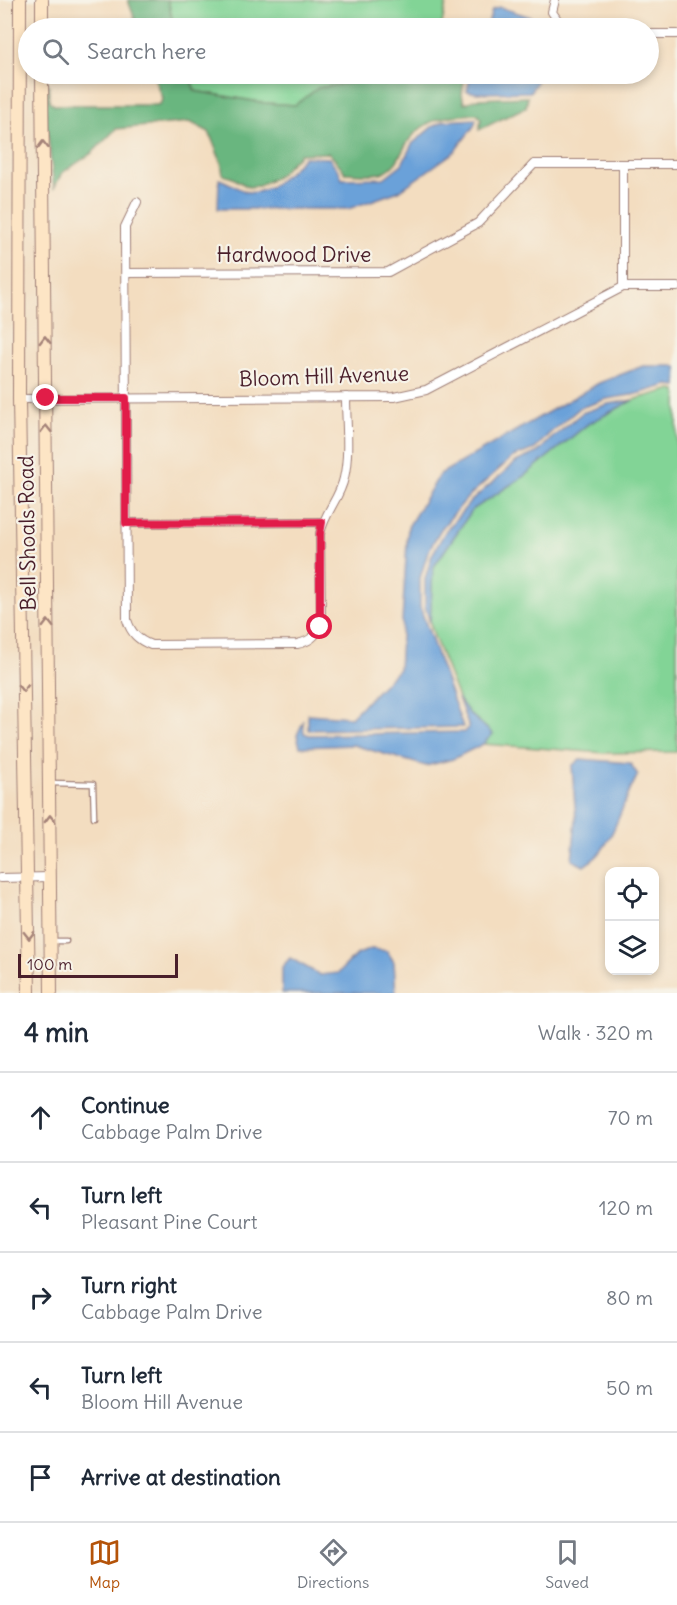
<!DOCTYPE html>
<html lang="en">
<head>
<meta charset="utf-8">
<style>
  body { margin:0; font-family:Delius,sans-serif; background:#f6f6f7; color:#1f2937 }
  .controls { position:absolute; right:18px; bottom:18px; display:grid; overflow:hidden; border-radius:12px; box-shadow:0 3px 9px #0003 }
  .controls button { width:54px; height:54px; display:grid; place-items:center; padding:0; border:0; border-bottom:2px solid #e0e1e3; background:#fff; color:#1f2937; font:30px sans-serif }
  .scale { position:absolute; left:18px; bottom:15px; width:160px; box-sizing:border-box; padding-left:6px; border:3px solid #4a1f2b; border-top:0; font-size:16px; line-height:21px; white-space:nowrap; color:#4a1f2b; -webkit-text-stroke:4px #f7f3e8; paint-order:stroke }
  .stop { position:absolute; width:18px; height:18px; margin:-14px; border:4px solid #e11d48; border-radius:50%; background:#fff }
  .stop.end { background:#e11d48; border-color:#fff; box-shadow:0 2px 6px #0008 }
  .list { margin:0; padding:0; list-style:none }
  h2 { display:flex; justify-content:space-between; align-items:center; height:78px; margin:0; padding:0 24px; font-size:26px }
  h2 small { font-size:20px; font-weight:400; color:#747a83 }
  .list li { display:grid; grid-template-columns:39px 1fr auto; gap:18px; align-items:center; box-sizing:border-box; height:90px; padding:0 24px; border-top:2px solid #e0e1e3 }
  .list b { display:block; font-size:22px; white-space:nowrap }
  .list p { margin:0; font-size:20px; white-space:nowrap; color:#747a83 }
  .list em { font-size:20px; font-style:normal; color:#747a83 }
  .icon { flex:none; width:33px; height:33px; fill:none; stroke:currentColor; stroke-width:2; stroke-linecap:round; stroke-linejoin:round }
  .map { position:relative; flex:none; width:677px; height:993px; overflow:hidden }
  .search { position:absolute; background:#fff; box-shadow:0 3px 9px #0003; left:18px; right:18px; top:18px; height:66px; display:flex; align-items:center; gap:15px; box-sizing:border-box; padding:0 21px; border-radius:33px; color:#747a83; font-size:22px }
  .sheet { height:528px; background:#fff }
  nav { display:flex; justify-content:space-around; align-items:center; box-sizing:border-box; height:84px; border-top:2px solid #e0e1e3; background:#fff; font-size:16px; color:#747a83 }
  nav a { display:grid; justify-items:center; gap:3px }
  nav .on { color:#b45309 }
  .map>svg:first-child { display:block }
  .green { fill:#82d496; stroke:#667a60; stroke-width:1.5 }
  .forest { fill:#69b67f; stroke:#5a6a55; stroke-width:1.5 }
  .water { fill:#6ba1d9; stroke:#5a6082; stroke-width:1.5 }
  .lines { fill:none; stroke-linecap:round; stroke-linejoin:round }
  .lane-casing { stroke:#9e7e76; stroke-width:7 }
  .street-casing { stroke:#9e7e76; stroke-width:10 }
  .secondary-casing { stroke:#9e7e76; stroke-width:14 }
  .lane { stroke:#fff; stroke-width:4.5 }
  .street { stroke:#fff; stroke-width:8 }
  .secondary { stroke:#fde5c5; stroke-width:12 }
  .oneway { stroke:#a48278 }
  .route { stroke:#e11d48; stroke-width:8 }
  .labels { text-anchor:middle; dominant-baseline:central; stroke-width:4.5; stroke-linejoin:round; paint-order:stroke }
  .street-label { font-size:21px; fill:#4a1f2b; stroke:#f7f3e8 }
</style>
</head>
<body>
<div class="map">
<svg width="677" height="993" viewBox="0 0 677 993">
  <rect width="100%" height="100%" fill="#f7f3e8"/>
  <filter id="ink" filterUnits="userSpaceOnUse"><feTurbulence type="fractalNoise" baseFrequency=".0167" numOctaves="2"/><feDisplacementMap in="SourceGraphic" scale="12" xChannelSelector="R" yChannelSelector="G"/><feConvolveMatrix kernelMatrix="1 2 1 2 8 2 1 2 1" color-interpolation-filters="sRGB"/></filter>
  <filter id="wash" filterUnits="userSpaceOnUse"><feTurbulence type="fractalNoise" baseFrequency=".008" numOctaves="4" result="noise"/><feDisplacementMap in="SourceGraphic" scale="24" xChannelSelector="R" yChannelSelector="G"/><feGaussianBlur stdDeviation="1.35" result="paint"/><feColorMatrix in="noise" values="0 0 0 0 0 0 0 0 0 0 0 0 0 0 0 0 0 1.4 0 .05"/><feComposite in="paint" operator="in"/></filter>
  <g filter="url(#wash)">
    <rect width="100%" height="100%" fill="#f3ddc0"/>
    <g class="green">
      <polygon points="168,0 447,0 441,28 174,28"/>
      <polygon points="189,74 408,74 318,88 296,105 265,103 195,91"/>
      <polygon points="669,390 677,391 677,752 605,753 483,744 492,733 469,713 458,698 434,636 430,623 433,568 472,510 524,476 588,424 633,400"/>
    </g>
    <g class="forest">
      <polygon points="128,0 168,0 174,28 138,28"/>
      <path d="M153,74H189L195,91L265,103L295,105L318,88L408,74H465L462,94L464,104L476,99L528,97L526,107L479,130L481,119L477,114C450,116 428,116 409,140C401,151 398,167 383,172C375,176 354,173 345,173L342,168L329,153L300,154L278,176L259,186L248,187L233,178L223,175L221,162L209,132L190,122L116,129L92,153L62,173L54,188L42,85H49V101L54,105H157L161,103L162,98Z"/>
    </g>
    <g class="water">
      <polygon points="499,7 531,17 534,28 487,28 492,10"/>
      <polygon points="471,74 536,74 536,83 530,92 477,93 467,91"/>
      <path d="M476,119L474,126L454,152L399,191L348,209H218L219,179C229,182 236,188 245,191C265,199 292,170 304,157L329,158L339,171L342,179L384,178L402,164L412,144L432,127L444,121Z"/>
      <polygon points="643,366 677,366 677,386 668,385 637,394 607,399 580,408 549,434 535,449 513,457 468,497 441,529 428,552 420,578 420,607 463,727 308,730 308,714 351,717 399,669 408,527 440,474 599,383"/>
      <polygon points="633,400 588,424 524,476 472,510 433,568 430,623 425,606 425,579 432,555 445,532 471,501 516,462 538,452 552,438 582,413 608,404"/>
      <polygon points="458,698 469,713 493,734 483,744 453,759 426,766 353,745 300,747 297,735 303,722 304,733 309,735 465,732 468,728 468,725"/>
      <path d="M580,759L630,763L638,775C623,800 617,832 599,854C595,859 589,862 584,866L572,860L576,819L572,766Z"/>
      <polygon points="371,949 387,951 394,962 396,993 282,993 282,967 290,958 320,975 338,973 356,955"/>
    </g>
  </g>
  <g filter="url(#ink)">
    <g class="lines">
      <defs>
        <g id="lane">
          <polyline points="51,783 93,784 94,817"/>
          <polyline points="51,941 66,941"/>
        </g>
        <g id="street">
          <polyline points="555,0 552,12 563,28"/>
          <polyline points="648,34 677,34"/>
          <path d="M137,202L125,227L127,620C131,633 138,640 151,645L297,644C313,641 319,633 321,618L320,534C324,513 340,498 344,478C350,452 346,423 346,397"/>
          <polyline points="126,273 388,272 478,223 534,164 677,164"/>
          <polyline points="623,287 623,164"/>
          <polyline points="19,399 394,397 426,390 623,287 677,287"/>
          <polyline points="126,523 322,522"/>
          <polyline points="0,878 51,877"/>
        </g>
        <g id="secondary">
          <polyline points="20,0 19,399 29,993"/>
          <polyline points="42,0 42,28"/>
          <polyline points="42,74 51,993"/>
        </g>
      </defs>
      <use href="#lane" class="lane-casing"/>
      <use href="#street" class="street-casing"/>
      <use href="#secondary" class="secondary-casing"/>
      <use href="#lane" class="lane"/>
      <use href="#street" class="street"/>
      <use href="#secondary" class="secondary"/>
    </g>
    <defs><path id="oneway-chevron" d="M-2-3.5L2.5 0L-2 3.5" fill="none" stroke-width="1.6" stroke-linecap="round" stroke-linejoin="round" transform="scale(1.5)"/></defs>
    <g class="oneway">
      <use href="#oneway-chevron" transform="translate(43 145) rotate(-91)"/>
      <use href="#oneway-chevron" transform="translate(45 340) rotate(-91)"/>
      <use href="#oneway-chevron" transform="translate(46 429) rotate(-91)"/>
      <use href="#oneway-chevron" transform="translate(48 624) rotate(-91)"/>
      <use href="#oneway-chevron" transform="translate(23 688) rotate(89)"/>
      <use href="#oneway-chevron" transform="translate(50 819) rotate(-91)"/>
      <use href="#oneway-chevron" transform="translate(29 935) rotate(89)"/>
    </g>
  </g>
  <g class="lines" filter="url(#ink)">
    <polyline class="route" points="46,398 126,398 126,523 322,522 320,534 320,627"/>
  </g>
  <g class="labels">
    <g class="street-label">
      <text x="294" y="254">Hardwood Drive</text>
      <text transform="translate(324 376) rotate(-2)">Bloom Hill Avenue</text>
      <text transform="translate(27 533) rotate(-91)">Bell Shoals Road</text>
    </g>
  </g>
</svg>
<div class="controls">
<button><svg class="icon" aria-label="locate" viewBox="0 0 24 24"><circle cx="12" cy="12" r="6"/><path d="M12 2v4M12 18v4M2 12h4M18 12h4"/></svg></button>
<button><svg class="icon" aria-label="layers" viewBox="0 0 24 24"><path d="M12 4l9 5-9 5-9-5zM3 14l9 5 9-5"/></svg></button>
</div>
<div class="scale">100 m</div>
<div class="stop" style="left:320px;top:627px"></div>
<div class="stop end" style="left:46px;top:398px"></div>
<div class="search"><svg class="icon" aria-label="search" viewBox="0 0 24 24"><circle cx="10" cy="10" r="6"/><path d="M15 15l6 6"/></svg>Search here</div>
</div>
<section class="sheet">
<h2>4 min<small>Walk · 320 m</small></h2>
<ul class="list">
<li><svg class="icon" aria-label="ahead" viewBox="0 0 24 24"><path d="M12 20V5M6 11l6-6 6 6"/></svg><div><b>Continue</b><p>Cabbage Palm Drive</p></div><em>70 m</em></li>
<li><svg class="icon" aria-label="left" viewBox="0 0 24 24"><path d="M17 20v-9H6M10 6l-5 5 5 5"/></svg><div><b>Turn left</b><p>Pleasant Pine Court</p></div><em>120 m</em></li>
<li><svg class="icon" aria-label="right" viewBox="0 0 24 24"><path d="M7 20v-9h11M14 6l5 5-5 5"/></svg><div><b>Turn right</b><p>Cabbage Palm Drive</p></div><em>80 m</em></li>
<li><svg class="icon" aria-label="left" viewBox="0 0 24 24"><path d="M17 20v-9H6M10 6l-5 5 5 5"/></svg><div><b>Turn left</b><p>Bloom Hill Avenue</p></div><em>50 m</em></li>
<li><svg class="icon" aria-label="arrive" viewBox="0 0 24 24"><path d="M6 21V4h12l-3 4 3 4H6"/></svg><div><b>Arrive at destination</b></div></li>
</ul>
</section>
<nav>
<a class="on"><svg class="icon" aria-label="map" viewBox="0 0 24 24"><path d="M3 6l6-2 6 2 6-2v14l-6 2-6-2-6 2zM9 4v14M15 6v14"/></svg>Map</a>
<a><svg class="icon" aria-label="directions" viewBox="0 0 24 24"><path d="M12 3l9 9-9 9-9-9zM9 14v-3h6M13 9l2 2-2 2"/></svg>Directions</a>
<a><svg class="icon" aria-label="saved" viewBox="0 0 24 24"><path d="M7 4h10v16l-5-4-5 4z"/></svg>Saved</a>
</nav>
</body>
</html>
